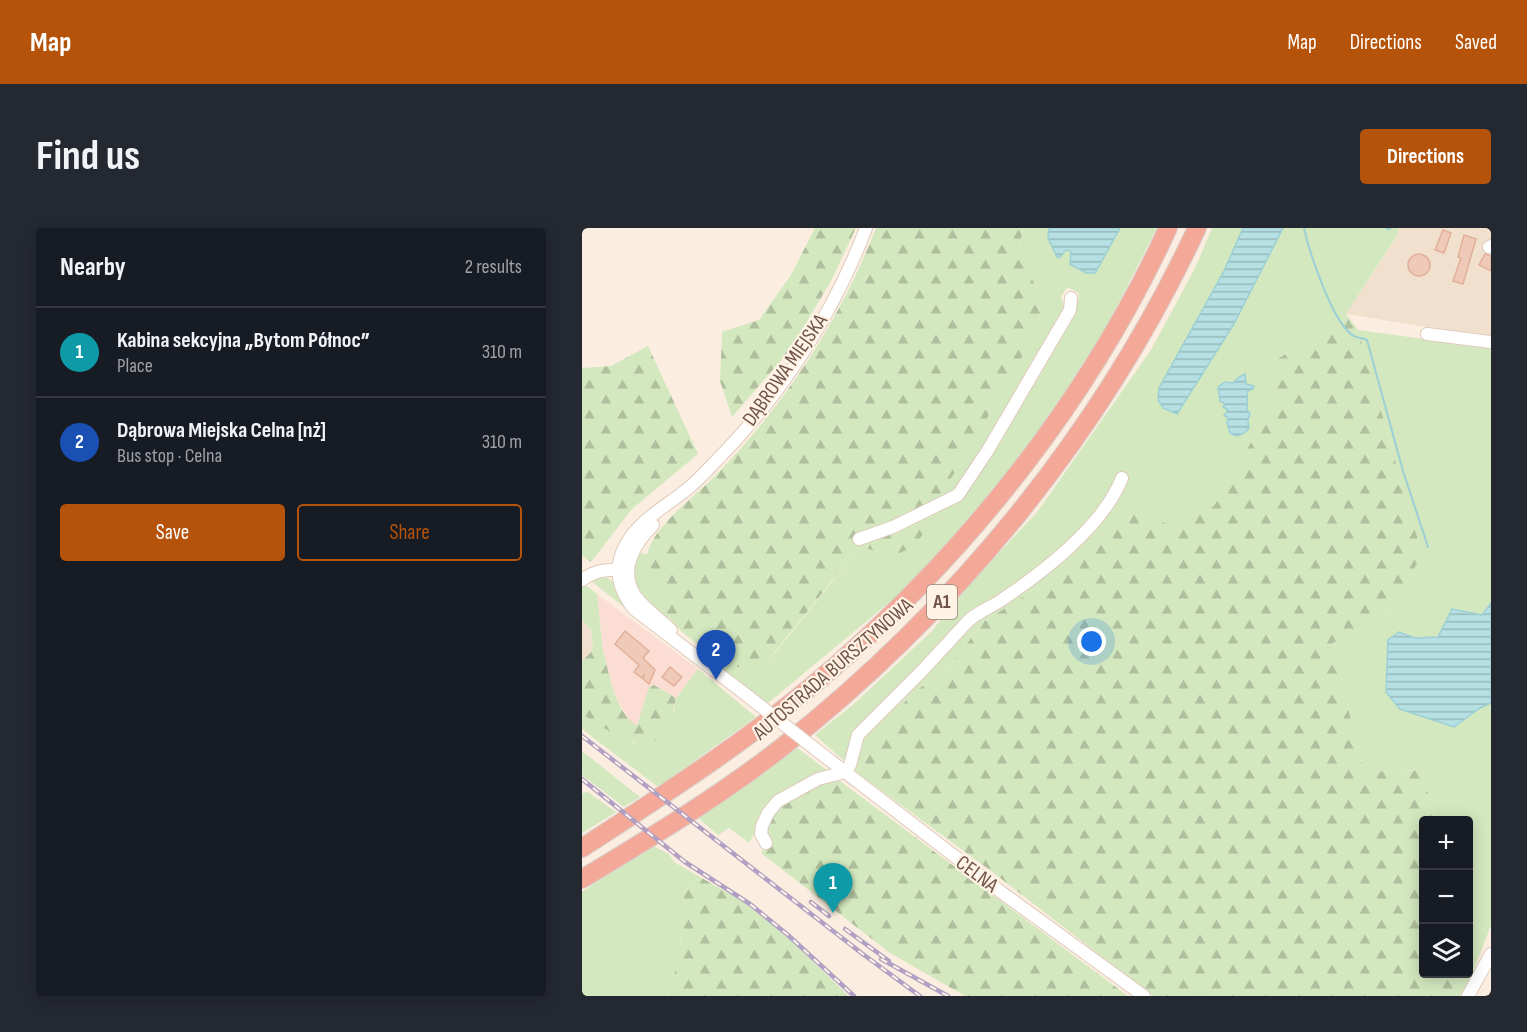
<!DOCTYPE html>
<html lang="en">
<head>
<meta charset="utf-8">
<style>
  body { margin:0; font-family:"Sofia Sans Condensed",sans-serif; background:#242831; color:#f1f3f6 }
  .controls { position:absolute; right:18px; bottom:18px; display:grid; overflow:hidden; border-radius:6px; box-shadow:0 3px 15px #0003 }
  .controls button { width:54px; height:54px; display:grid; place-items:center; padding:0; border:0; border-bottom:2px solid #363941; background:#171b24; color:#f1f3f6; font:30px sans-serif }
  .you { position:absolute; left:510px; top:414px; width:21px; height:21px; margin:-15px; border:4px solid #fff; border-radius:50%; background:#1a73e8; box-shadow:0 0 0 9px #1a73e833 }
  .badge { display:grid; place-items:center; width:39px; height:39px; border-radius:50%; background:#b45309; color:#fff; font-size:20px; font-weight:700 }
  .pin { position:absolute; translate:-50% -50px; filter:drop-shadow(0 2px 3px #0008) }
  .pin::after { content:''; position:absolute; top:32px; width:21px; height:18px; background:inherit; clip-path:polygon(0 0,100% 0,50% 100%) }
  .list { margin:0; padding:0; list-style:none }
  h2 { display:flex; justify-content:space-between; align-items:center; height:78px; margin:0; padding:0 24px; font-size:26px }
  h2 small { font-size:20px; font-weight:400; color:#9ea1a6 }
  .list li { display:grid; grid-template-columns:39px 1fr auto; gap:18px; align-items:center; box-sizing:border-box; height:90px; padding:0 24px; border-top:2px solid #363941 }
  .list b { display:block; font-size:22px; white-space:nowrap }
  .list p { margin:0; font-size:20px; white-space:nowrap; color:#9ea1a6 }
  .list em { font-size:20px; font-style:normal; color:#9ea1a6 }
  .actions { display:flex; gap:12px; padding:18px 24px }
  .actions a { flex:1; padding:14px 0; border:2px solid #b45309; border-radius:6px; text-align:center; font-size:21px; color:#b45309 }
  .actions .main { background:#b45309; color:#fff }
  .icon { flex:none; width:33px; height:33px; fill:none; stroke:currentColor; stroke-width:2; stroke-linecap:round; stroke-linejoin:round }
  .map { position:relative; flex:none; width:909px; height:768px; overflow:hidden; border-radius:6px }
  header { display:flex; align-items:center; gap:36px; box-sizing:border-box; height:84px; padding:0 30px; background:#b45309; color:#fff }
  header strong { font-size:28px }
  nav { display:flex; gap:33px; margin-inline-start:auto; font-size:21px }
  .intro { display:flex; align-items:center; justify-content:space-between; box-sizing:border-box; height:144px; padding:0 36px }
  h1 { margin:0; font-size:42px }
  .button { padding:15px 27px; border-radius:6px; background:#b45309; color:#fff; font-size:21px; font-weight:700 }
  main { display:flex; gap:36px; padding:0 36px }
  aside { flex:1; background:#171b24; border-radius:6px; box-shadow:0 3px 15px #0003 }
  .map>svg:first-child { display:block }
  .residential { fill:#f2e0cf }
  .commercial { fill:#fbddd4 }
  .grass { fill:#d3e8bf; fill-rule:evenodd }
  .forest { fill:url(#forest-firs) }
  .water { fill:url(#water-rules); stroke:#9cd0d5; stroke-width:1.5 }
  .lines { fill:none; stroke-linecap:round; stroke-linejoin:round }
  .stream { stroke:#9cd0d5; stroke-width:2 }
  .building { fill:#f0cab8; stroke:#e1b099; stroke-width:1.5 }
  .minor-casing { stroke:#dfcabc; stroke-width:14 }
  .highway-casing { stroke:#d7cfcc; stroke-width:20 }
  .minor { stroke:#fff; stroke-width:12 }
  .highway { stroke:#f4a998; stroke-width:18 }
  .rail-casing { stroke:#b0a0c3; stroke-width:4.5 }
  .rail { stroke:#fef3e5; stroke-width:2; stroke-dasharray:7; stroke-linecap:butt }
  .minor-bridge-casing { stroke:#dfcabc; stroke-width:14; stroke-linecap:butt }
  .minor-bridge { stroke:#fff; stroke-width:12 }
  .labels { text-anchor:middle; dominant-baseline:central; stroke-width:4.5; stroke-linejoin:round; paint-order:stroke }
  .shield { fill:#fef3e5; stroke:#9b8477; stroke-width:1.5 }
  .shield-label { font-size:20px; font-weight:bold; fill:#715448 }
  .street-label { font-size:21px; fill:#715448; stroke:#fef3e5 }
</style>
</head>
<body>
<header>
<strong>Map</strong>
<nav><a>Map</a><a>Directions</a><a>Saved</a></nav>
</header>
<div class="intro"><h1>Find us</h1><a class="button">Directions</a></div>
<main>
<aside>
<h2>Nearby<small>2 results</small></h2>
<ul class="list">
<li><span class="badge" style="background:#0f9aa8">1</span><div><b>Kabina sekcyjna „Bytom Północ”</b><p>Place</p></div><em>310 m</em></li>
<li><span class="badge" style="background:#1a4fb4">2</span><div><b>Dąbrowa Miejska Celna [nż]</b><p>Bus stop · Celna</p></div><em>310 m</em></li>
</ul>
<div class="actions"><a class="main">Save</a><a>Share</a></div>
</aside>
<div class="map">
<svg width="909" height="768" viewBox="0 0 909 768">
  <defs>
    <pattern id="forest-firs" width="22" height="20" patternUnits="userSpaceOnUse" patternTransform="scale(1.5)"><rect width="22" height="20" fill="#d3e8bf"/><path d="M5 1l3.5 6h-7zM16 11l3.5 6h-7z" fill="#b0bf9d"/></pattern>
    <pattern id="water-rules" width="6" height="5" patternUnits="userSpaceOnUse" patternTransform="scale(1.5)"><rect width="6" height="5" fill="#b6e0e3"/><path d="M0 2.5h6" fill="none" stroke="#98b8ba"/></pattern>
  </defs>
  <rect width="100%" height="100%" fill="#fbeee0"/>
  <g class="residential">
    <polygon points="816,0 909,0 909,107 838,98 764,86 816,6"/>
    <polygon points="0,392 9,402 11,422 0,433"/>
  </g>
  <polygon class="commercial" points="15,366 116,441 94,470 73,457 56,499 48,493 37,475 30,459 21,422"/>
  <g class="grass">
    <path d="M441,0H467L466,6L477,30L484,22L489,23C486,40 493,37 504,45L516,40L538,0H575L528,92L490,154L442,223L372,309L321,363L186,475L114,421L116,418L158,440L179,441C214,401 245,358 280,319L310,328L348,285L377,268L497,70V65L485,59L479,69L483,81L403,219L372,264L353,273L379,236L453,106L458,85L456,63L445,41L438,16Z"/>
    <path d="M630,0H661L642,43L577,160L652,96L701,0H816V6L764,86L739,105L692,133L696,168L632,278L588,298L491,323L466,353L401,394L366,441L329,466L303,499L278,520V547L233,507L273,475L349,404L391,353L456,283L569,122L613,40ZM664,148V156L672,157L671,161L666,163C664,169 666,175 665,182L668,185L667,197L662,206L655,208L645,195L646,190L642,186L646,182L645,180H642L644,176L639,158L651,155L657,149Z"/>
    <polygon points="776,102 909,120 909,697 890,747 886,727 886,592 853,592 840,542 781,544 751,415 809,384 840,326"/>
    <polygon points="53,325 66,326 87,390 85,393 61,371 51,353"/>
    <polygon points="16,349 26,350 32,355 37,366 77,407 8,352"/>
    <polygon points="4,357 15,366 21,422 11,422 9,402 0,392 0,359"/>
    <polygon points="116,441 174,489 76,559 0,501 0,486 53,516 92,484 94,470"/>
    <polygon points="214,519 246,543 198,568 193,567 189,570 190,574 167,615 147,600 136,607 114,588"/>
    <polygon points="0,523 58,569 42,579 0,547"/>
    <polygon points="6,564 34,584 0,605 0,565"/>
    <polygon points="69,617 87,626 92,634 118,649 109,656 102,665 97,731 85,768 0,768 0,664"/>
  </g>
  <g class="forest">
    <polygon points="233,0 274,0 249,53 208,122 150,189 138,153 140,104 177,92 209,47"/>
    <path d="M294,0H441L438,16L445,41L456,63L458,85L453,106L379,236L350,278L345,300L332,319L310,328L280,319L250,353L179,441C172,441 163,441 156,439C136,431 99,408 87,389C80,378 77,363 73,351C71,343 65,332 66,325C69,302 111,269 128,253C200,181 257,95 294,0Z"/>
    <polygon points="764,86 776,102 840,326 809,384 751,415 781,544 840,542 853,592 842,592 842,746 886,746 887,727 890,747 878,768 571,768 409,643 278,547 278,520 303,499 329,466 366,441 401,394 466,353 491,323 548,277 588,298 632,278 696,168 692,133 739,105"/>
    <polygon points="66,118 116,226 50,281 9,334 0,328 0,140 29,138"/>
    <path d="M11,422H21C28,448 32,482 55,498L67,459L72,457L94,470C81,544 43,513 0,486V433Z"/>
    <polygon points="258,553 546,768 383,768 308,725 179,625 188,615 182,602 199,576 233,555"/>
    <path d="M118,649C137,660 157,670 174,683C207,709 236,739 267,768H85L97,731L102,665L109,656Z"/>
  </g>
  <g class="water">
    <polygon points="467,0 538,0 516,40 513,45 504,45 488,36 489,23 484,22 477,30 475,29 466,10"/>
    <polygon points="661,0 701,0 652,96 595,186 581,180 576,172 577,160 642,43"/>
    <path d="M663,146L664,156L672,158L671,161L666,163C664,169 666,175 665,182L668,185L666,193L667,200C662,206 655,210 648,205L645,195L646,190L642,187L646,182L641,179L643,176L638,173L636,159L643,154L651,155L657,149Z"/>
    <polygon points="909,375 909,475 898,480 872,499 818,481 804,464 806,412 817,404 833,410 856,409 870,381 900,387"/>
  </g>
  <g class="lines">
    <g class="stream">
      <path d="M722,0C727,23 751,97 772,108C775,110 781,110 785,112L821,243L846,319"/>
      <polyline points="804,0 808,1"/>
    </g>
  </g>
  <g class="building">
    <polygon points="861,2 869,5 862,25 853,22"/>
    <polygon points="882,7 894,11 881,56 871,53 879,30 876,29"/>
    <polygon points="903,26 909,28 909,43 897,37"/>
    <circle cx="837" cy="37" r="11"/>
    <polygon points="43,403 67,423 61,430 73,442 67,456 61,451 63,446 60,450 52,444 57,437 33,416"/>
    <polygon points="88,439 100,449 92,458 80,449"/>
  </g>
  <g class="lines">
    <defs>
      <g id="minor">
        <polyline points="907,19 909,18"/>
        <polyline points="845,106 909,114"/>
        <path d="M71,297C52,316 36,343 54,369C64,382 78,391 89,402"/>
        <polyline points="277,311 311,299 376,267 406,222 488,82 489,70"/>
        <path d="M0,352C13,342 26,341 41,342"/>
        <path d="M167,469L52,381C36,361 31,341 43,318C55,295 79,281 99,266C111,257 122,246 132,235C198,169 251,87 284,0"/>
        <polyline points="232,520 419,664 562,768"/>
        <path d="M184,615L179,606L180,598L186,585L196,573L236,551L263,544L268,537L276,507L339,444L386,393C397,383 410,379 421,371C464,342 521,298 540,250"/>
        <polyline points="886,768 909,726"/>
      </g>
      <g id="highway">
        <path d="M0,620C86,564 173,508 250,441C390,319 509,168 586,0"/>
        <path d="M0,651C68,610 136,569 199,520C375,381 520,204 615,0"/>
      </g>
    </defs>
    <use href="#minor" class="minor-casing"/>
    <use href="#highway" class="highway-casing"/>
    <use href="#minor" class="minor"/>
    <use href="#highway" class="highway"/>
    <defs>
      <g id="rail">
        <polyline points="0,508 282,727 338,768"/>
        <polyline points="0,551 103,634 168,676 206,707 272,768"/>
        <polyline points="229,674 247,688"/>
        <polyline points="263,701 307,733"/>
        <polyline points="299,731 366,768"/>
      </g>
    </defs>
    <use href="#rail" class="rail-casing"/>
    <use href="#rail" class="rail"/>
    <defs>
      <polyline id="minor-bridge" points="167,469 232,520"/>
    </defs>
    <use href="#minor-bridge" class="minor-bridge-casing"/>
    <use href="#minor-bridge" class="minor-bridge"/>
  </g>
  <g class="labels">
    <rect class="shield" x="345" y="357" width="30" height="34" rx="4.5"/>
    <g class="shield-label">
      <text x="360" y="374">A1</text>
    </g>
    <g class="street-label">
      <text transform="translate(203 142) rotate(-55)">DĄBROWA MIEJSKA</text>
      <text transform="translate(251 441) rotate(-41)">AUTOSTRADA BURSZTYNOWA</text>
      <text transform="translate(395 646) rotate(37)">CELNA</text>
    </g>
  </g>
</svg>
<div class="controls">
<button>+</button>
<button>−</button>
<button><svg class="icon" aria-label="layers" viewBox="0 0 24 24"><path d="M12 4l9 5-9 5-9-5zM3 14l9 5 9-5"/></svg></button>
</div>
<div class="you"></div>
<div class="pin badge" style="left:251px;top:685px;background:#0f9aa8">1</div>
<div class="pin badge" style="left:134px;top:452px;background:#1a4fb4">2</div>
</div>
</main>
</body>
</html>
